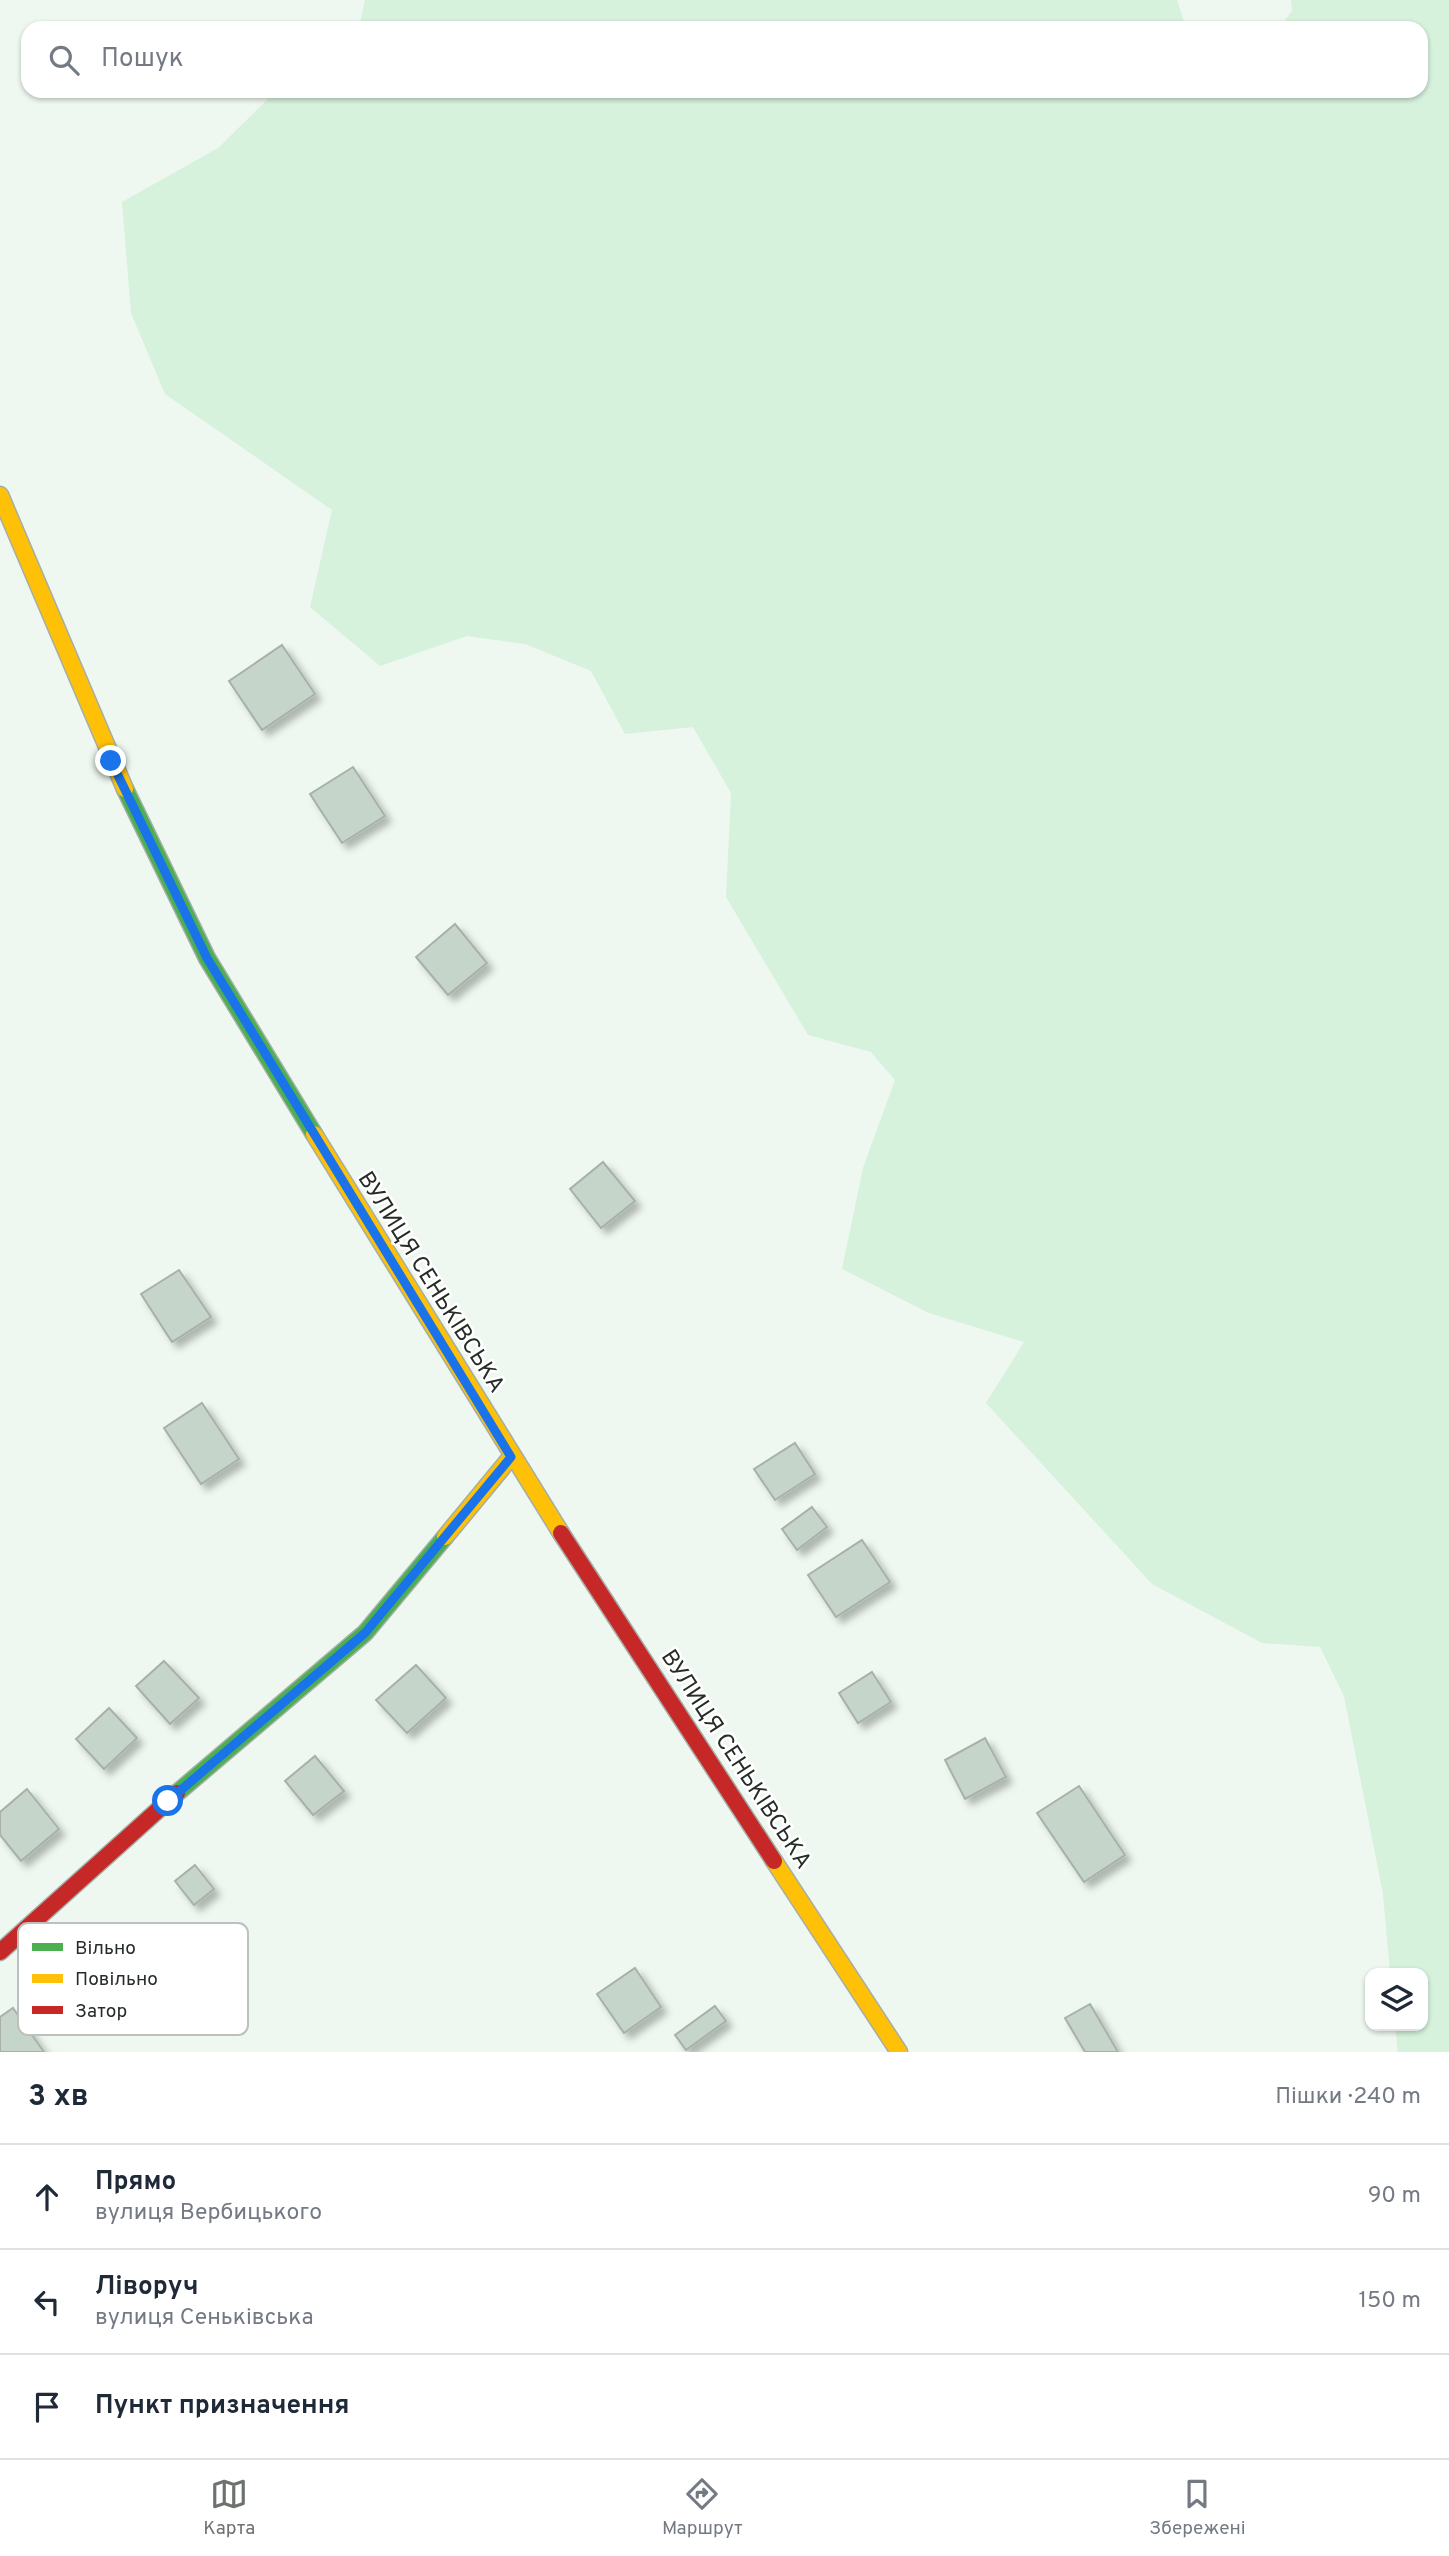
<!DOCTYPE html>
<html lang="uk">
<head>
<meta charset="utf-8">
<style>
  body { margin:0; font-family:Overpass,sans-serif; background:#f6f6f7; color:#1f2937 }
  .controls { position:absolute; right:21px; bottom:21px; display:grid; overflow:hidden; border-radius:14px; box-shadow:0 2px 5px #0004 }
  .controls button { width:63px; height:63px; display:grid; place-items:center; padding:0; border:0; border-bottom:2px solid #e0e1e3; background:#fff; color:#1f2937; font:35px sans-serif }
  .stop { position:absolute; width:21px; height:21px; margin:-16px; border:5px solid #1a73e8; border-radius:50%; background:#fff }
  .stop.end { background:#1a73e8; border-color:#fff; box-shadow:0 2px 7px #0008 }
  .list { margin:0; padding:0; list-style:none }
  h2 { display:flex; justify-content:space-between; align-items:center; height:91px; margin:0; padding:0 28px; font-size:30px }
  h2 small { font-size:23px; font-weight:400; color:#747a83 }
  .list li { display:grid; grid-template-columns:46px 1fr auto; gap:21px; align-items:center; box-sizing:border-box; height:105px; padding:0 28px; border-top:2px solid #e0e1e3 }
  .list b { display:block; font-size:26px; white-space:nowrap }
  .list p { margin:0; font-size:23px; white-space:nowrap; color:#747a83 }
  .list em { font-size:23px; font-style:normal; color:#747a83 }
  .icon { flex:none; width:38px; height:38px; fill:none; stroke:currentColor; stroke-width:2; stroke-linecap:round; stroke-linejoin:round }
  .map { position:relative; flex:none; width:1449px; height:2052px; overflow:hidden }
  .search { position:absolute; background:#fff; box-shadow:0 2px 5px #0004; left:21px; right:21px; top:21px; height:77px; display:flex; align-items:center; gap:18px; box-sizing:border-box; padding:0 24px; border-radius:21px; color:#747a83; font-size:26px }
  .sheet { height:406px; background:#fff }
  nav { display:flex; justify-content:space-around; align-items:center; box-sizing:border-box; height:98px; border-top:2px solid #e0e1e3; background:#fff; font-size:19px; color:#747a83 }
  nav a { display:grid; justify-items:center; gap:4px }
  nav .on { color:#6c736d }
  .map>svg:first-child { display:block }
  .green { fill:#d6f1dc }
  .building { fill:#c5d5c9; stroke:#a9b0ab; stroke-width:2; filter:url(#shadow) }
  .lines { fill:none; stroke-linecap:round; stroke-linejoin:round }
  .fast-casing { stroke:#a5ada7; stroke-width:19 }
  .slow-casing { stroke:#a5ada7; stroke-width:19 }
  .jam-casing { stroke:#a5ada7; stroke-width:19 }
  .fast { stroke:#4caf50; stroke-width:16 }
  .slow { stroke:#ffc107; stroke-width:16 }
  .jam { stroke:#c62828; stroke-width:16 }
  .route { stroke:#1a73e8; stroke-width:9 }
  .labels { text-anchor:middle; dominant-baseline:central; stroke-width:5; stroke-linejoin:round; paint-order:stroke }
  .street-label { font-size:23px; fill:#262c27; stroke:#fff }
  .key { fill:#fff; stroke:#bec0be; stroke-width:2 }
  .key-label { font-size:19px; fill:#262c27 }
</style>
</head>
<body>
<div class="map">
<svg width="1449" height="2052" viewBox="0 0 1449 2052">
  <defs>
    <filter id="shadow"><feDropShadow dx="6" dy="6" stdDeviation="3.5" flood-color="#0004"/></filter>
  </defs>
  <rect width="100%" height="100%" fill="#eef8f0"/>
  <g class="green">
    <polygon points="365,0 1177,0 1186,28 359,28"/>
    <polygon points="1291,0 1449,0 1449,2052 1398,2052 1395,2026 1423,2026 1423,1973 1390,1973 1383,1894 1344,1696 1320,1647 1262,1643 1152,1584 986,1403 1024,1342 929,1313 842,1269 863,1168 895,1080 871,1052 808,1035 726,897 731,793 693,727 625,734 591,671 525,644 467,636 380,666 310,607 332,510 165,394 131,313 122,202 218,148 276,91 1421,91 1421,28 1279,28 1292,11"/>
  </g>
  <g class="building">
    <rect x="66" y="26" width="42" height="2"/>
    <polygon points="282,645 315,694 262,730 229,681"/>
    <polygon points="353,767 385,816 342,843 310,794"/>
    <polygon points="455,924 487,963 448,995 416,957"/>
    <polygon points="603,1162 635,1201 601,1228 570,1189"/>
    <polygon points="179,1270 211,1317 172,1342 141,1294"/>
    <polygon points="202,1403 239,1459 201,1484 164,1428"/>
    <polygon points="795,1443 815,1474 775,1500 754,1469"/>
    <polygon points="812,1507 827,1527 797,1550 782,1529"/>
    <polygon points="862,1540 890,1582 836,1617 808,1575"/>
    <polygon points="164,1661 199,1698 170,1724 136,1686"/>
    <polygon points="416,1665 446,1698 407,1733 376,1700"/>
    <polygon points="872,1672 891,1702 858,1723 839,1693"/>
    <polygon points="109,1708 137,1738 104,1769 76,1739"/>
    <polygon points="985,1738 1006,1777 965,1799 945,1760"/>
    <polygon points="315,1756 344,1791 313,1815 285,1781"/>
    <polygon points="1079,1786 1125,1855 1084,1882 1037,1813"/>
    <polygon points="27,1789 59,1829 21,1861 0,1835 0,1812"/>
    <polygon points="195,1865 214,1889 194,1905 175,1881"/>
    <polygon points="635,1968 661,2007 624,2033 597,1994"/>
    <polygon points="1090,2004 1118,2052 1085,2052 1065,2018"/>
    <polygon points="715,2006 726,2021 686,2050 675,2035"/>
    <polygon points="13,2008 44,2052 0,2052 0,2017"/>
  </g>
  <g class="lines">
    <defs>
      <g id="fast">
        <polyline points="125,789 207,958 314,1134"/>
        <polyline points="177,1793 365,1633 445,1537"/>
      </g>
      <g id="slow">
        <polyline points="0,495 125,789"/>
        <polyline points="314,1134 561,1533"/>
        <polyline points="445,1537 511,1457"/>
        <polyline points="774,1861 899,2052"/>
      </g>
      <g id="jam">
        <polyline points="561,1533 774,1861"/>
        <polyline points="0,1952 177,1793"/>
      </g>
    </defs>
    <use href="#fast" class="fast-casing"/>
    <use href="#slow" class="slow-casing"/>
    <use href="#jam" class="jam-casing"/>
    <use href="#fast" class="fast"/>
    <use href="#slow" class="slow"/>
    <use href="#jam" class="jam"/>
  </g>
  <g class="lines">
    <polyline class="route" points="111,761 207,958 511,1457 365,1633 168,1801"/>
  </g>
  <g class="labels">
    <g class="street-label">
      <text transform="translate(430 1283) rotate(58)">ВУЛИЦЯ СЕНЬКIВСЬКА</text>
      <text transform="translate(735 1760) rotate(57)">ВУЛИЦЯ СЕНЬКIВСЬКА</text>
    </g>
  </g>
  <rect x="18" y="1923" width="230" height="112" rx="10" class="key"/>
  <rect x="32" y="1943" width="31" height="8" fill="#4caf50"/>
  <rect x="32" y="1974" width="31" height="9" fill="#ffc107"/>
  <rect x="32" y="2006" width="31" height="8" fill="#c62828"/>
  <g class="key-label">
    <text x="75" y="1954">Вільно</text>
    <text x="75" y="1985">Повільно</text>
    <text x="75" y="2017">Затор</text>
  </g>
</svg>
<div class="controls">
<button><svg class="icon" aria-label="layers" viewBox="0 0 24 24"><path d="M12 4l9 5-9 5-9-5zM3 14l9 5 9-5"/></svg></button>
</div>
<div class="stop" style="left:168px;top:1801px"></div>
<div class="stop end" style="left:111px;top:761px"></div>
<div class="search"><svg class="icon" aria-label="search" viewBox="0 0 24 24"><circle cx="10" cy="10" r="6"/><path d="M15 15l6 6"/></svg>Пошук</div>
</div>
<section class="sheet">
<h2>3 хв<small>Пішки · 240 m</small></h2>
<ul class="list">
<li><svg class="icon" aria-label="ahead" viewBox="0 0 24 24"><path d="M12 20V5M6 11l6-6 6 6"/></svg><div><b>Прямо</b><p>вулиця Вербицького</p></div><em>90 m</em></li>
<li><svg class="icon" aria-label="left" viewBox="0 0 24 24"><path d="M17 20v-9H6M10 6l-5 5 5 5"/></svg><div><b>Ліворуч</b><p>вулиця Сенькiвська</p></div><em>150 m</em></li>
<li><svg class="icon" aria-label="arrive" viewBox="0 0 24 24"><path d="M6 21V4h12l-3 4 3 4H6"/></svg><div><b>Пункт призначення</b></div></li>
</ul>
</section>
<nav>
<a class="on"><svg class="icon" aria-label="map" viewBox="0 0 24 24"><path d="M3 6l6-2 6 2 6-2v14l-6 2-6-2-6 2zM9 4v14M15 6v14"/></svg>Карта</a>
<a><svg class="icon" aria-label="directions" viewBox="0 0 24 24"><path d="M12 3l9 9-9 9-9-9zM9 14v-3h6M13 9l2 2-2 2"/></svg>Маршрут</a>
<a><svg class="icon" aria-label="saved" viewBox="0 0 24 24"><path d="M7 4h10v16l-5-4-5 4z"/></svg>Збережені</a>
</nav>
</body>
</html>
